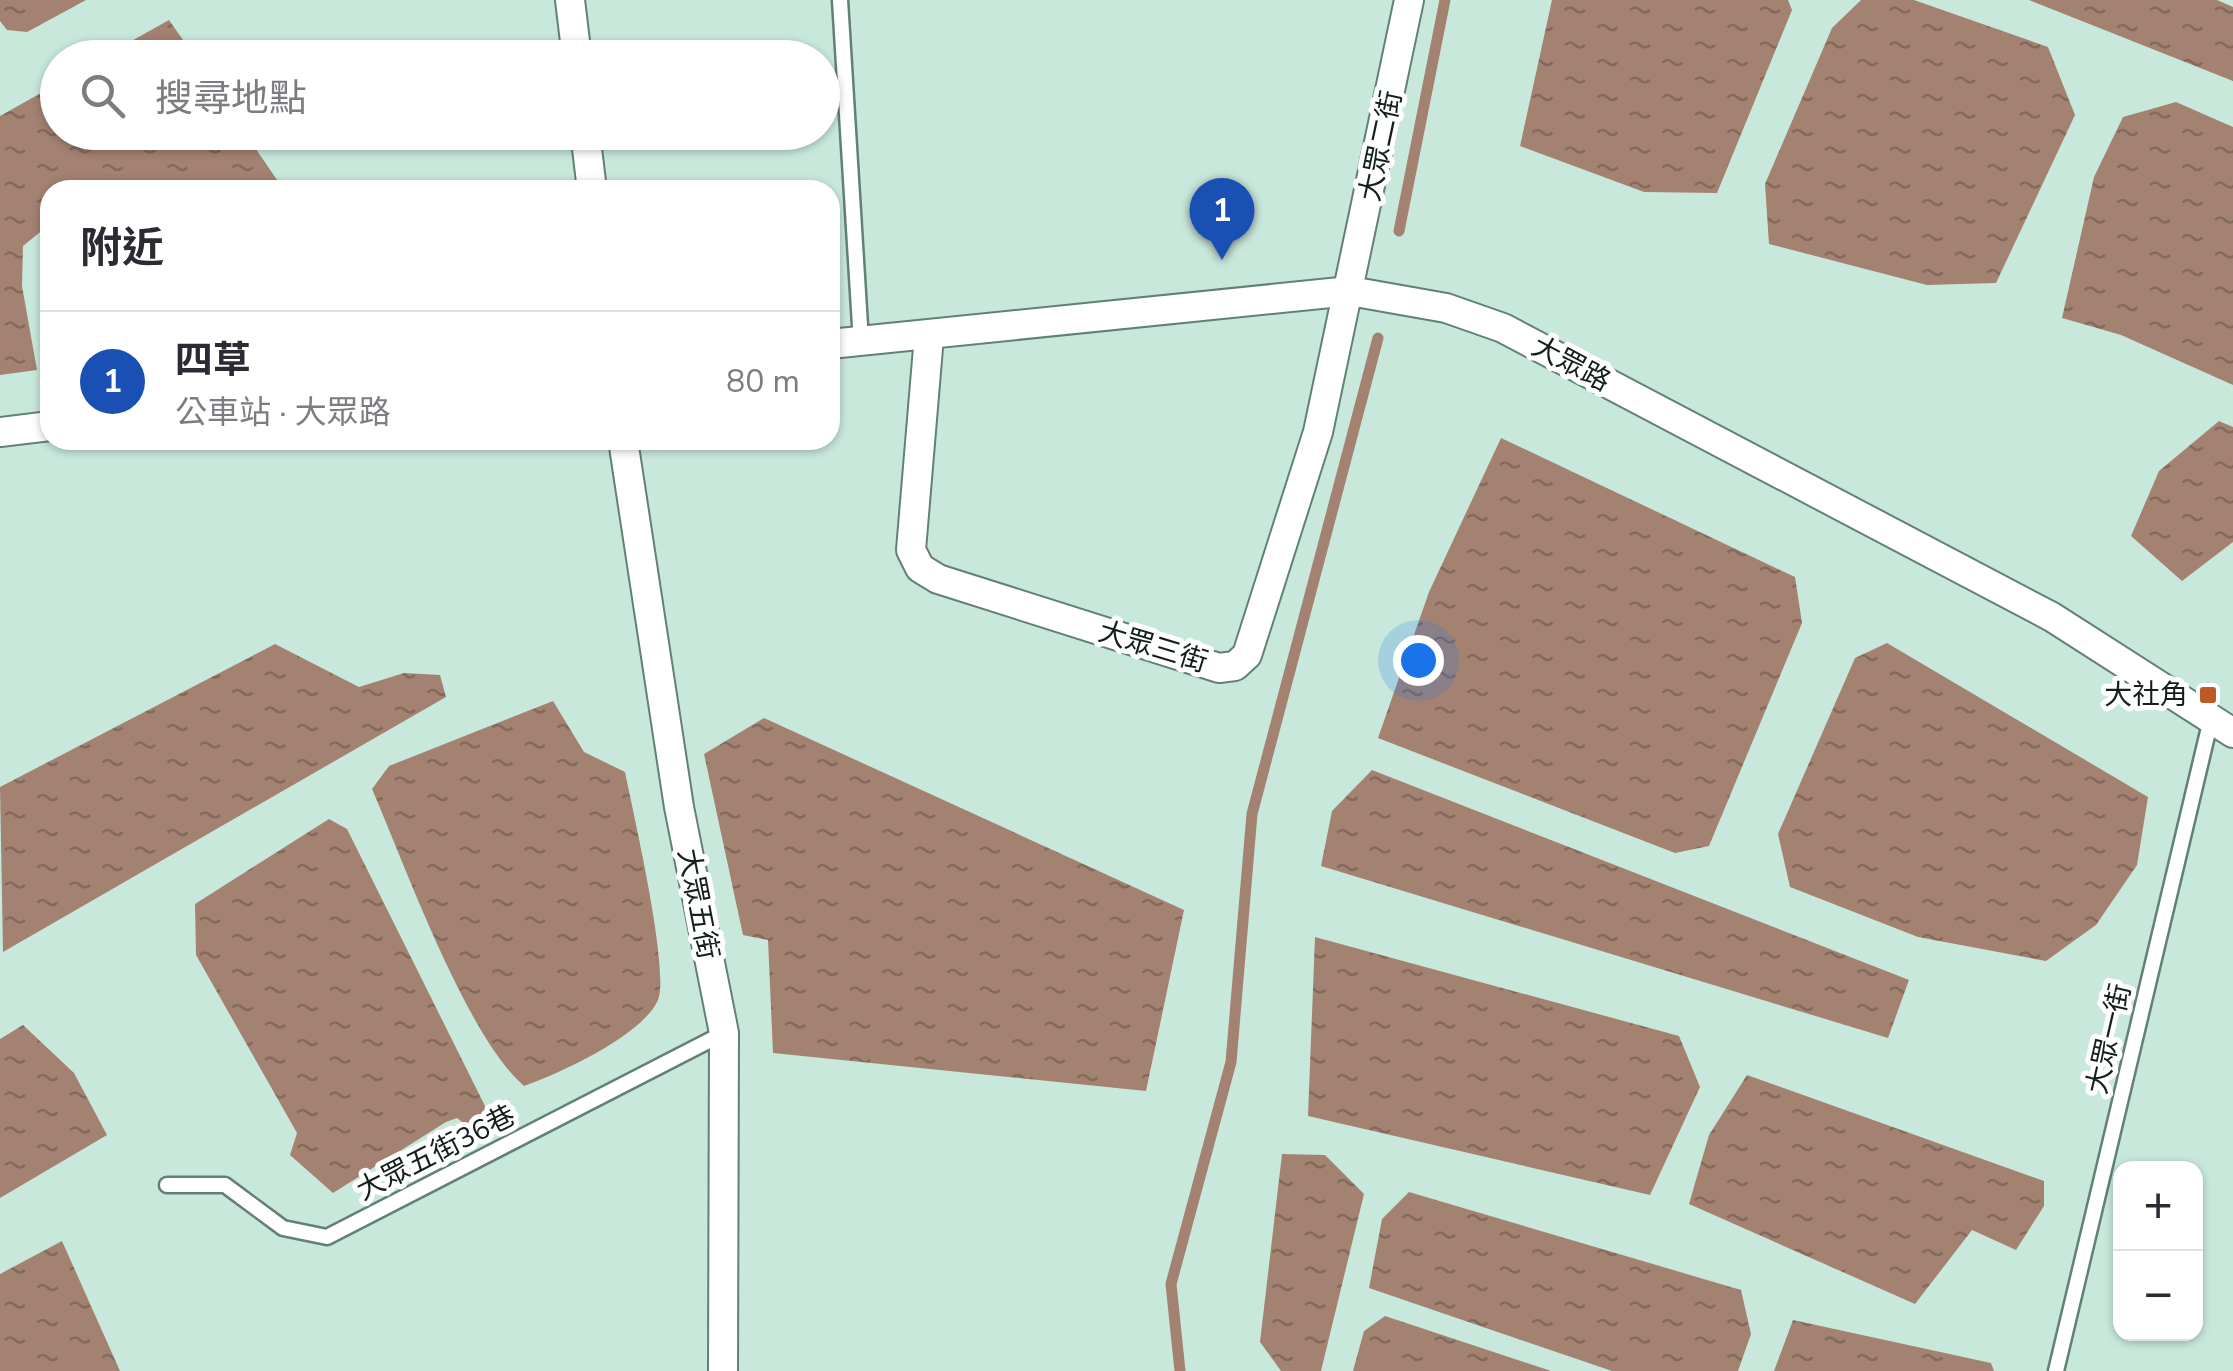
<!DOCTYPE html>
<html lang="zh-TW">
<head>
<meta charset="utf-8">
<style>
  body { margin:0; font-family:"Nunito Sans","Noto Sans TC",sans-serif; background:#f2f2f3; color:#2b2b33 }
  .controls { position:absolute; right:30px; bottom:30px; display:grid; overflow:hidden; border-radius:20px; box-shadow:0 2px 8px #0004 }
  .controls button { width:90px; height:90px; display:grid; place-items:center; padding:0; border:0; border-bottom:2px solid #e1e1e2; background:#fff; color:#2b2b33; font:50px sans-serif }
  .you { position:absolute; left:1418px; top:660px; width:35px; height:35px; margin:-25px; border:8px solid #fff; border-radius:50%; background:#1a73e8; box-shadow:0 0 0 15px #1a73e833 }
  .badge { display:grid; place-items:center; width:65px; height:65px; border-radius:50%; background:#d93025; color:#fff; font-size:32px; font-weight:700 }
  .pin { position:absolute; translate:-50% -82px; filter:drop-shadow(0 2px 5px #0008) }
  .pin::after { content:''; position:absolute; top:52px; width:35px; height:30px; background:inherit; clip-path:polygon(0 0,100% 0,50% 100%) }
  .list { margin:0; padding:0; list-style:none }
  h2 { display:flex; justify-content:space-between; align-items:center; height:130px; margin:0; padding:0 40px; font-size:42px }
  h2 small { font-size:32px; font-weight:400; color:#7c7c81 }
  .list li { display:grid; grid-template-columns:65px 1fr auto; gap:30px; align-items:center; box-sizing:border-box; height:140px; padding:0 40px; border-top:2px solid #e1e1e2 }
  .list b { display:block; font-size:38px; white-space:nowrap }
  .list p { margin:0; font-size:32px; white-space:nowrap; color:#7c7c81 }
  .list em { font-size:32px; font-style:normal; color:#7c7c81 }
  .icon { flex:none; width:55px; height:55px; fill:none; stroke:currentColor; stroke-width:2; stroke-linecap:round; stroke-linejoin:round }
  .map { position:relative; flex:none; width:2233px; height:1371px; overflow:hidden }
  .search { position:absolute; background:#fff; box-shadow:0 2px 8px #0004; left:40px; top:40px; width:800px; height:110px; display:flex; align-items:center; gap:25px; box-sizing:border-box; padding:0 35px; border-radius:55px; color:#7c7c81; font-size:38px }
  .panel { position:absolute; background:#fff; box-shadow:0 2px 8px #0004; left:40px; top:180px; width:800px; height:270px; border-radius:30px }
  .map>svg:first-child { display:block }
  .water { fill:url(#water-ripples) }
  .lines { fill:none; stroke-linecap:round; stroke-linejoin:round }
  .stream { stroke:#a48272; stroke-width:11 }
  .service-casing { stroke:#638075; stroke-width:19 }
  .minor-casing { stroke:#638075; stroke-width:32 }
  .service { stroke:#fff; stroke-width:14 }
  .minor { stroke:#fff; stroke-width:28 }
  .poi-dot { fill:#be5a26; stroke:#fff; stroke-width:4 }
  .labels { text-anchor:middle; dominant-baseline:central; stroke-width:10; stroke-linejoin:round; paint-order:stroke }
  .street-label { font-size:28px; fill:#131f1a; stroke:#fff }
  .poi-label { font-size:28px; fill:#131f1a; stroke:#fff; text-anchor:end }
</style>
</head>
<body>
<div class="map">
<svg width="2233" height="1371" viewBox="0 0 2233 1371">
  <defs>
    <pattern id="water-ripples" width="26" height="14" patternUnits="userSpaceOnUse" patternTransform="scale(2.5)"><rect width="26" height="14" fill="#a48272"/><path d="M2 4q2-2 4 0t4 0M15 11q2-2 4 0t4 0" fill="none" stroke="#846a5d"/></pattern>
  </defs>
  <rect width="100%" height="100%" fill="#c9e8dc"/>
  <g class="water">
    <polygon points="0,0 86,0 27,32 7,30 0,21"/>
    <polygon points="1552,0 1788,0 1792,10 1717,193 1644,192 1520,146"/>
    <polygon points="1861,0 1914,0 2048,47 2075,115 1996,283 1927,285 1769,244 1765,184 1832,28"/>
    <polygon points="2029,0 2217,0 2233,7 2233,81"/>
    <polygon points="169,20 195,57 103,57"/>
    <polygon points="57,84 58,132 245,133 284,190 50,190 50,224 23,246 22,286 37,370 0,375 0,116"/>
    <polygon points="2176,102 2233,127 2233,385 2121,335 2062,318 2094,177 2123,117"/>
    <polygon points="2219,421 2233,427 2233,542 2182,581 2131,536 2159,471"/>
    <polygon points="1501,438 1795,577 1802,623 1709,846 1675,853 1378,738 1429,592"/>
    <polygon points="1887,643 2148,797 2137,865 2096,925 2046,961 1918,937 1790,887 1778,834 1855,658"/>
    <polygon points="275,644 359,687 404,673 440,675 446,697 3,952 0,787"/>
    <path d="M553,701L584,752L625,772C633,812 670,970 658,1000C643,1035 559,1074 524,1086C466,1036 405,865 372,789L389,766Z"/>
    <polygon points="764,718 1184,910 1146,1091 773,1053 768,940 743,935 704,754"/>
    <polygon points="1372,770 1909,980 1888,1038 1321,866 1332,811"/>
    <polygon points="329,819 347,829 489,1114 484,1127 470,1128 457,1118 446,1122 333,1193 290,1155 297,1133 196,955 195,904"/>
    <polygon points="1315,937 1679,1036 1700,1087 1650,1195 1308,1116"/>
    <polygon points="23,1025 74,1073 107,1135 0,1198 0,1039"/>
    <polygon points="1747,1075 2044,1181 2044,1206 2016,1250 1972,1230 1915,1304 1689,1204 1709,1135"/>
    <polygon points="1282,1154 1325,1155 1364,1194 1321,1371 1281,1371 1260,1342"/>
    <polygon points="1409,1192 1741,1290 1751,1334 1738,1371 1612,1371 1369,1288 1382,1219"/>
    <polygon points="62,1241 120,1371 0,1371 0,1274"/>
    <polygon points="1385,1316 1551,1371 1353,1371 1364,1331"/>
    <polygon points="1793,1320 1991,1363 1994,1371 1774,1371"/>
  </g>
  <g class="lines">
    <g class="stream">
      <polyline points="1399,231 1445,0"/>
      <polyline points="1180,1371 1171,1284 1231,1062 1252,814 1378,338"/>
    </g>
    <defs>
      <g id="service">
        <polyline points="840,0 861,342"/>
        <polyline points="167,1185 225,1185 283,1228 327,1237 724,1033"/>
        <polyline points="2056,1371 2211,719"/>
      </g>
      <g id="minor">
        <polyline points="570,0 577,58"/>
        <polyline points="585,132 592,190"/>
        <polyline points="929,336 911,550 920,568 938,579 1219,668 1235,666 1247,655 1318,432 1409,0"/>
        <polyline points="830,344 1350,291 1446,308 1503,328 2052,617 2233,733"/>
        <polyline points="0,432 50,426"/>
        <polyline points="623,440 679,807 724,1033 723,1371"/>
      </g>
    </defs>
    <use href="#service" class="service-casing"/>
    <use href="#minor" class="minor-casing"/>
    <use href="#service" class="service"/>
    <use href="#minor" class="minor"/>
  </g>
  <rect class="poi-dot" x="2198" y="685" width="20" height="20" rx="5"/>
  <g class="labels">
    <g class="street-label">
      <text transform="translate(1381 146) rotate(-78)">大眾二街</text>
      <text transform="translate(1571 364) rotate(28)">大眾路</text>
      <text transform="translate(1153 647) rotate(17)">大眾三街</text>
      <text transform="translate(698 904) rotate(79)">大眾五街</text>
      <text transform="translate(2109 1039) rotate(-77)">大眾一街</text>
      <text transform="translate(436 1153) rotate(-27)">大眾五街36巷</text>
    </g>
    <g class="poi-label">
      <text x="2188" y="695">大社角</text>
    </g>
  </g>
</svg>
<div class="controls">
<button>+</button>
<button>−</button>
</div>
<div class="you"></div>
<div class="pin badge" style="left:1222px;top:260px;background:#1a4fb4">1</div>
<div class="search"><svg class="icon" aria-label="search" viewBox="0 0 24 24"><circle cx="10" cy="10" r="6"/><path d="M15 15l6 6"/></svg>搜尋地點</div>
<section class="panel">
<h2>附近<small></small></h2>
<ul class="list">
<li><span class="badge" style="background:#1a4fb4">1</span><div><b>四草</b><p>公車站 · 大眾路</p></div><em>80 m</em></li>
</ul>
</section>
</div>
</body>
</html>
